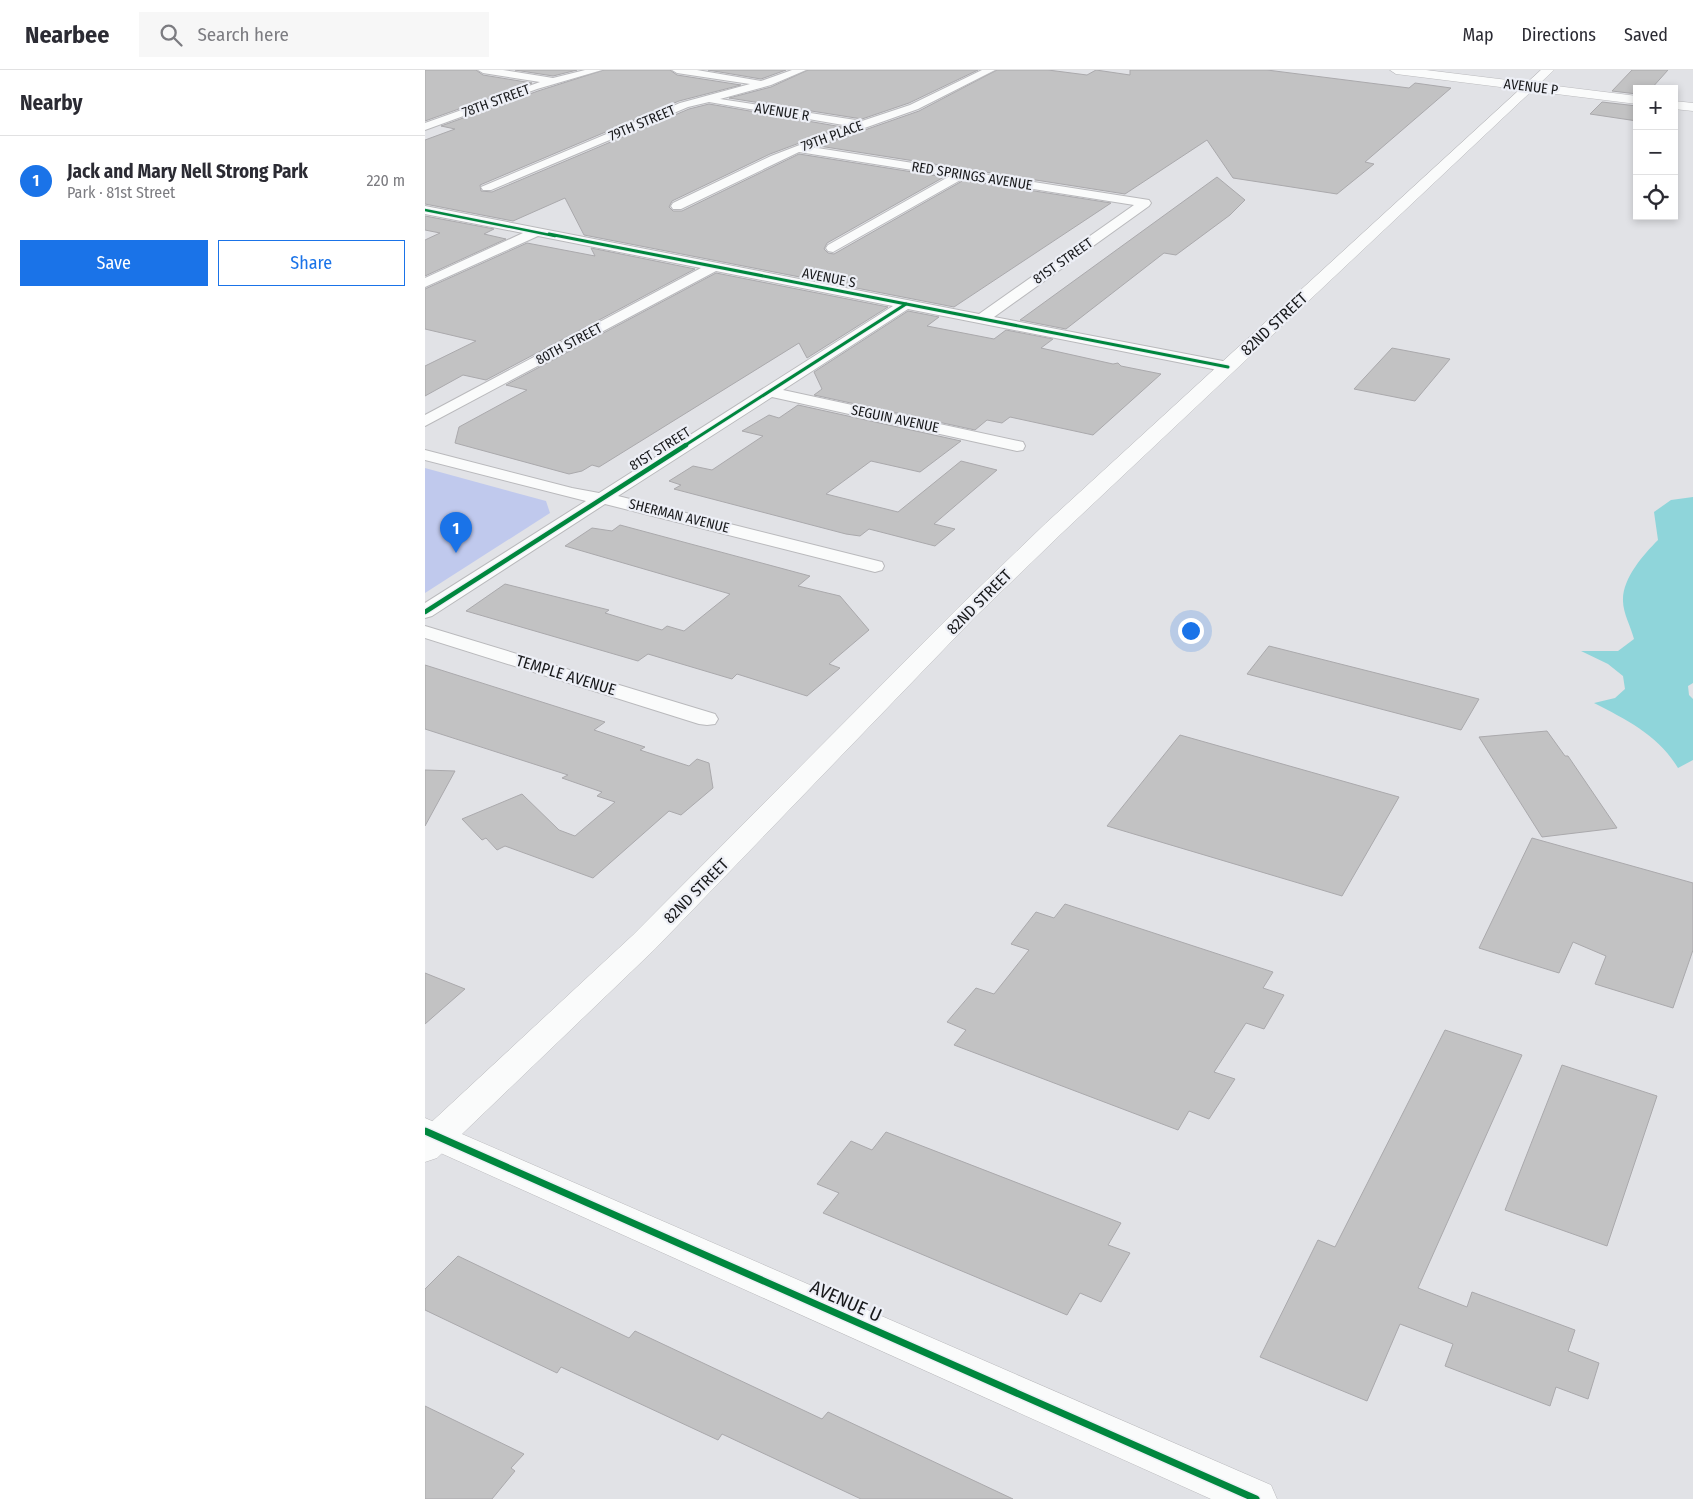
<!DOCTYPE html>
<html lang="en">
<head>
<meta charset="utf-8">
<style>
  body { margin:0; font-family:"Fira Sans Condensed",sans-serif; background:#f7f7f7; color:#2b2b33 }
  .controls { position:absolute; right:15px; top:15px; display:grid; overflow:hidden; border-radius:0px; box-shadow:0 2px 8px #0003 }
  .controls button { width:45px; height:45px; display:grid; place-items:center; padding:0; border:0; border-bottom:1px solid #e1e1e2; background:#fff; color:#2b2b33; font:25px sans-serif }
  .you { position:absolute; left:765px; top:560px; width:18px; height:18px; margin:-12px; border:4px solid #fff; border-radius:50%; background:#1a73e8; box-shadow:0 0 0 8px #1a73e833 }
  .badge { display:grid; place-items:center; width:32px; height:32px; border-radius:50%; background:#1a73e8; color:#fff; font-size:16px; font-weight:700 }
  .pin { position:absolute; translate:-50% -41px; filter:drop-shadow(0 1px 2px #0008) }
  .pin::after { content:''; position:absolute; top:26px; width:18px; height:15px; background:inherit; clip-path:polygon(0 0,100% 0,50% 100%) }
  .list { margin:0; padding:0; list-style:none }
  h2 { display:flex; justify-content:space-between; align-items:center; height:65px; margin:0; padding:0 20px; font-size:21px }
  h2 small { font-size:16px; font-weight:400; color:#7c7c81 }
  .list li { display:grid; grid-template-columns:32px 1fr auto; gap:15px; align-items:center; box-sizing:border-box; height:90px; padding:0 20px; border-top:1px solid #e1e1e2 }
  .list b { display:block; font-size:19px; white-space:nowrap }
  .list p { margin:0; font-size:16px; white-space:nowrap; color:#7c7c81 }
  .list em { font-size:16px; font-style:normal; color:#7c7c81 }
  .actions { display:flex; gap:10px; padding:15px 20px }
  .actions a { flex:1; padding:11px 0; border:1px solid #1a73e8; border-radius:0px; text-align:center; font-size:18px; color:#1a73e8 }
  .actions .main { background:#1a73e8; color:#fff }
  .icon { flex:none; width:28px; height:28px; fill:none; stroke:currentColor; stroke-width:2; stroke-linecap:round; stroke-linejoin:round }
  .map { position:relative; flex:none; width:1268px; height:1429px; overflow:hidden }
  header { display:flex; align-items:center; gap:30px; box-sizing:border-box; height:70px; padding:0 25px; background:#fff; border-bottom:1px solid #e1e1e2 }
  header strong { font-size:24px }
  nav { display:flex; gap:28px; margin-inline-start:auto; font-size:18px }
  .search { width:350px; height:45px; background:#f7f7f7; display:flex; align-items:center; gap:12px; box-sizing:border-box; padding:0 18px; border-radius:0px; color:#7c7c81; font-size:19px }
  main { display:flex }
  aside { flex:1; background:#fff }
  .map>svg:first-child { display:block }
  .green { fill:#c0c9ed }
  .water { fill:#8fd5da }
  .building { fill:#c2c2c3; stroke:#aaa9ac }
  .lines { fill:none; stroke-linecap:round; stroke-linejoin:round }
  .minor-casing { stroke:#b9b9bc; stroke-width:2 }
  .tertiary-casing { stroke:#b9b9bc; stroke-width:1 }
  .secondary-casing { stroke:#b9b9bc; stroke-width:1 }
  .minor { fill:#fafbfb; fill-rule:evenodd }
  .tertiary { fill:#fafbfb; fill-rule:evenodd }
  .secondary { fill:#fafbfb; fill-rule:evenodd }
  .cycleway-far3-casing { stroke:#edeff6; stroke-width:4.5 }
  .cycleway-far2-casing { stroke:#edeff6; stroke-width:5 }
  .cycleway-far1-casing { stroke:#edeff6; stroke-width:7 }
  .cycleway-casing { stroke:#edeff6; stroke-width:10 }
  .cycleway-far3 { stroke:#00873e; stroke-width:2.5 }
  .cycleway-far2 { stroke:#00873e; stroke-width:3 }
  .cycleway-far1 { stroke:#00873e; stroke-width:4.5 }
  .cycleway { stroke:#00873e; stroke-width:7 }
  .labels { text-anchor:middle; dominant-baseline:central; stroke-width:4.5; stroke-linejoin:round; paint-order:stroke }
  .far-street-label { font-size:14px; fill:#18191b; stroke:#edeff6 }
  .street-label { font-size:16px; fill:#18191b; stroke:#edeff6 }
  .near-street-label { font-size:19px; fill:#18191b; stroke:#edeff6 }
</style>
</head>
<body>
<header>
<strong>Nearbee</strong>
<div class="search"><svg class="icon" aria-label="search" viewBox="0 0 24 24"><circle cx="10" cy="10" r="6"/><path d="M15 15l6 6"/></svg>Search here</div>
<nav><a>Map</a><a>Directions</a><a>Saved</a></nav>
</header>
<main>
<aside>
<h2>Nearby<small></small></h2>
<ul class="list">
<li><span class="badge">1</span><div><b>Jack and Mary Nell Strong Park</b><p>Park · 81st Street</p></div><em>220 m</em></li>
</ul>
<div class="actions"><a class="main">Save</a><a>Share</a></div>
</aside>
<div class="map">
<svg width="1268" height="1429" viewBox="0 0 1268 1429">
  <rect width="100%" height="100%" fill="#e1e2e6"/>
  <polygon class="green" points="0,398 121,431 125,443 0,523"/>
  <path class="water" d="M1268,427V613L1263,616L1264,625L1268,629V690L1253,698C1233,665 1202,650 1169,633L1190,628L1200,619L1198,606L1183,594L1156,581H1193L1209,569C1206,557 1198,543 1198,531C1197,509 1218,485 1233,470L1229,442L1246,430Z"/>
  <g class="building">
    <polygon points="0,0 51,0 58,5 107,13 0,51"/>
    <polygon points="90,0 152,0 128,6"/>
    <polygon points="179,0 245,0 252,5 316,15 254,31 55,115 56,121 67,122 264,39 284,34 417,57 345,84 247,131 244,137 248,141 257,141 374,84 519,107 402,173 399,179 403,183 409,184 539,110 686,133 529,237 159,165 140,128 88,151 0,134 0,70 30,59 16,56 113,21"/>
    <polygon points="283,0 361,0 336,9"/>
    <polygon points="383,0 553,0 484,33 437,49 304,28 346,17"/>
    <polygon points="572,0 623,0 662,5 671,0 705,5 705,0 842,0 984,18 990,13 1026,18 940,92 949,94 912,124 808,108 782,70 700,124 394,76 494,41"/>
    <polygon points="1207,0 1243,0 1226,19 1212,19 1212,24 1187,21"/>
    <polygon points="1177,32 1212,36 1212,51 1165,44"/>
    <polygon points="792,107 820,130 805,145 751,185 739,183 641,259 595,250"/>
    <polygon points="0,146 69,159 59,164 81,169 0,206 0,170 15,163 0,160"/>
    <polygon points="102,173 170,186 166,178 270,199 61,310 38,305 0,326 0,296 51,271 0,259 0,219"/>
    <polygon points="291,203 463,237 382,288 374,273 174,397 167,395 157,401 144,404 30,373 34,357 102,320 81,315"/>
    <polygon points="483,241 514,247 502,256 569,269 581,260 628,269 616,278 688,294 693,293 696,296 736,304 668,365 585,347 577,353 562,350 550,360 389,325 397,319 389,302"/>
    <polygon points="967,278 1025,289 990,331 929,319"/>
    <polygon points="373,335 536,371 495,402 446,391 401,424 473,442 536,391 572,400 509,454 530,459 510,476 444,459 435,466 421,464 249,419 256,415 244,411 268,396 287,400 338,366 317,361 344,345 354,348"/>
    <polygon points="195,455 385,506 373,516 415,526 444,560 404,594 415,598 382,626 312,604 307,609 223,584 213,591 41,541 80,514 184,540 180,543 237,560 242,556 259,561 305,524 140,476 167,458 187,461"/>
    <polygon points="844,576 1054,629 1036,660 822,604"/>
    <polygon points="0,595 180,652 169,660 220,677 215,680 264,696 272,689 284,693 288,718 256,745 244,741 168,808 80,776 72,780 61,768 57,770 37,749 97,724 134,760 150,766 190,732 172,726 177,722 137,708 143,705 0,659"/>
    <polygon points="1122,661 1140,686 1143,686 1192,758 1117,767 1054,667"/>
    <polygon points="755,665 974,727 917,826 682,756"/>
    <polygon points="0,700 30,701 0,756"/>
    <polygon points="1107,768 1268,813 1268,880 1248,938 1170,914 1181,886 1148,872 1134,903 1054,878"/>
    <polygon points="640,834 848,902 838,918 859,925 839,959 821,953 789,1002 810,1009 784,1049 764,1041 753,1060 529,975 541,960 522,952 551,918 569,924 581,909 604,880 586,874 611,842 629,848"/>
    <polygon points="0,903 40,919 0,954"/>
    <polygon points="1020,960 1097,985 993,1218 1042,1237 1047,1222 1150,1260 1143,1281 1174,1293 1163,1329 1131,1317 1125,1336 1020,1296 1028,1274 975,1254 942,1331 835,1287 893,1170 910,1177"/>
    <polygon points="1137,995 1232,1026 1182,1176 1080,1140"/>
    <polygon points="461,1062 696,1153 683,1175 705,1183 676,1232 655,1223 642,1245 398,1143 414,1123 392,1114 426,1071 447,1080"/>
    <polygon points="33,1186 204,1268 210,1261 397,1349 403,1342 588,1429 436,1429 297,1364 293,1370 136,1297 132,1303 0,1240 0,1219"/>
    <polygon points="0,1336 99,1384 86,1398 90,1401 67,1429 0,1429"/>
  </g>
  <g class="lines">
    <defs>
      <g id="minor">
        <polygon points="53,0 78,0 128,8 160,0 177,0 112,19 0,60 0,53 115,12 58,3"/>
        <polygon points="247,0 272,0 336,11 367,0 381,0 346,15 295,29 437,51 485,35 557,0 570,0 493,39 386,77 724,130 726,133 724,136 569,247 803,292 811,297 803,302 483,239 358,320 598,372 600,376 598,380 592,381 347,327 193,426 457,492 459,496 457,500 450,502 180,434 7,546 0,548 0,533 161,431 0,390 0,380 147,418 174,423 468,236 291,201 0,356 0,345 276,198 113,166 0,217 0,208 98,163 0,144 0,136 554,244 709,135 539,108 408,182 403,181 401,178 403,175 525,106 374,82 256,139 248,139 246,136 248,133 346,86 424,56 284,32 263,37 66,120 58,120 56,117 255,33 325,14 252,3"/>
        <polygon points="0,556 290,644 293,649 290,654 282,655 274,654 0,568"/>
      </g>
      <g id="tertiary">
        <polygon points="965,0 1001,0 1212,26 1212,34 971,4"/>
        <polygon points="1249,31 1268,33 1268,41 1249,39"/>
        <polygon points="0,1048 846,1415 852,1429 786,1429 0,1076"/>
      </g>
      <polygon id="secondary" points="1116,0 1129,0 636,464 549,548 230,879 12,1088 0,1092 0,1058 208,865 533,538 620,454"/>
    </defs>
    <use href="#minor" class="minor-casing"/>
    <use href="#tertiary" class="tertiary-casing"/>
    <use href="#secondary" class="secondary-casing"/>
    <use href="#minor" class="minor"/>
    <use href="#tertiary" class="tertiary"/>
    <use href="#secondary" class="secondary"/>
    <defs>
      <polyline id="cycleway-far3" points="0,140 130,166"/>
      <g id="cycleway-far2">
        <polyline points="124,164 803,297"/>
        <polyline points="259,376 481,234"/>
      </g>
      <polyline id="cycleway-far1" points="0,542 261,375"/>
      <polyline id="cycleway" points="0,1061 831,1429"/>
    </defs>
    <use href="#cycleway-far3" class="cycleway-far3-casing"/>
    <use href="#cycleway-far2" class="cycleway-far2-casing"/>
    <use href="#cycleway-far1" class="cycleway-far1-casing"/>
    <use href="#cycleway" class="cycleway-casing"/>
    <use href="#cycleway-far3" class="cycleway-far3"/>
    <use href="#cycleway-far2" class="cycleway-far2"/>
    <use href="#cycleway-far1" class="cycleway-far1"/>
    <use href="#cycleway" class="cycleway"/>
  </g>
  <g class="labels">
    <g class="far-street-label">
      <text transform="translate(1106 17) rotate(7)">AVENUE P</text>
      <text transform="translate(71 31) rotate(-20)">78TH STREET</text>
      <text transform="translate(357 42) rotate(9)">AVENUE R</text>
      <text transform="translate(217 53) rotate(-23)">79TH STREET</text>
      <text transform="translate(407 66) rotate(-20)">79TH PLACE</text>
      <text transform="translate(547 106) rotate(9)">RED SPRINGS AVENUE</text>
      <text transform="translate(638 191) rotate(-35)">81ST STREET</text>
      <text transform="translate(404 208) rotate(11)">AVENUE S</text>
      <text transform="translate(144 274) rotate(-28)">80TH STREET</text>
      <text transform="translate(470 349) rotate(12)">SEGUIN AVENUE</text>
      <text transform="translate(235 379) rotate(-32)">81ST STREET</text>
      <text transform="translate(254 446) rotate(14)">SHERMAN AVENUE</text>
    </g>
    <g class="street-label">
      <text transform="translate(849 254) rotate(-43)">82ND STREET</text>
      <text transform="translate(554 532) rotate(-45)">82ND STREET</text>
      <text transform="translate(141 605) rotate(17)">TEMPLE AVENUE</text>
      <text transform="translate(271 821) rotate(-45)">82ND STREET</text>
    </g>
    <g class="near-street-label">
      <text transform="translate(421 1231) rotate(24)">AVENUE U</text>
    </g>
  </g>
</svg>
<div class="controls">
<button>+</button>
<button>−</button>
<button><svg class="icon" aria-label="locate" viewBox="0 0 24 24"><circle cx="12" cy="12" r="6"/><path d="M12 2v4M12 18v4M2 12h4M18 12h4"/></svg></button>
</div>
<div class="you"></div>
<div class="pin badge" style="left:31px;top:483px">1</div>
</div>
</main>
</body>
</html>
